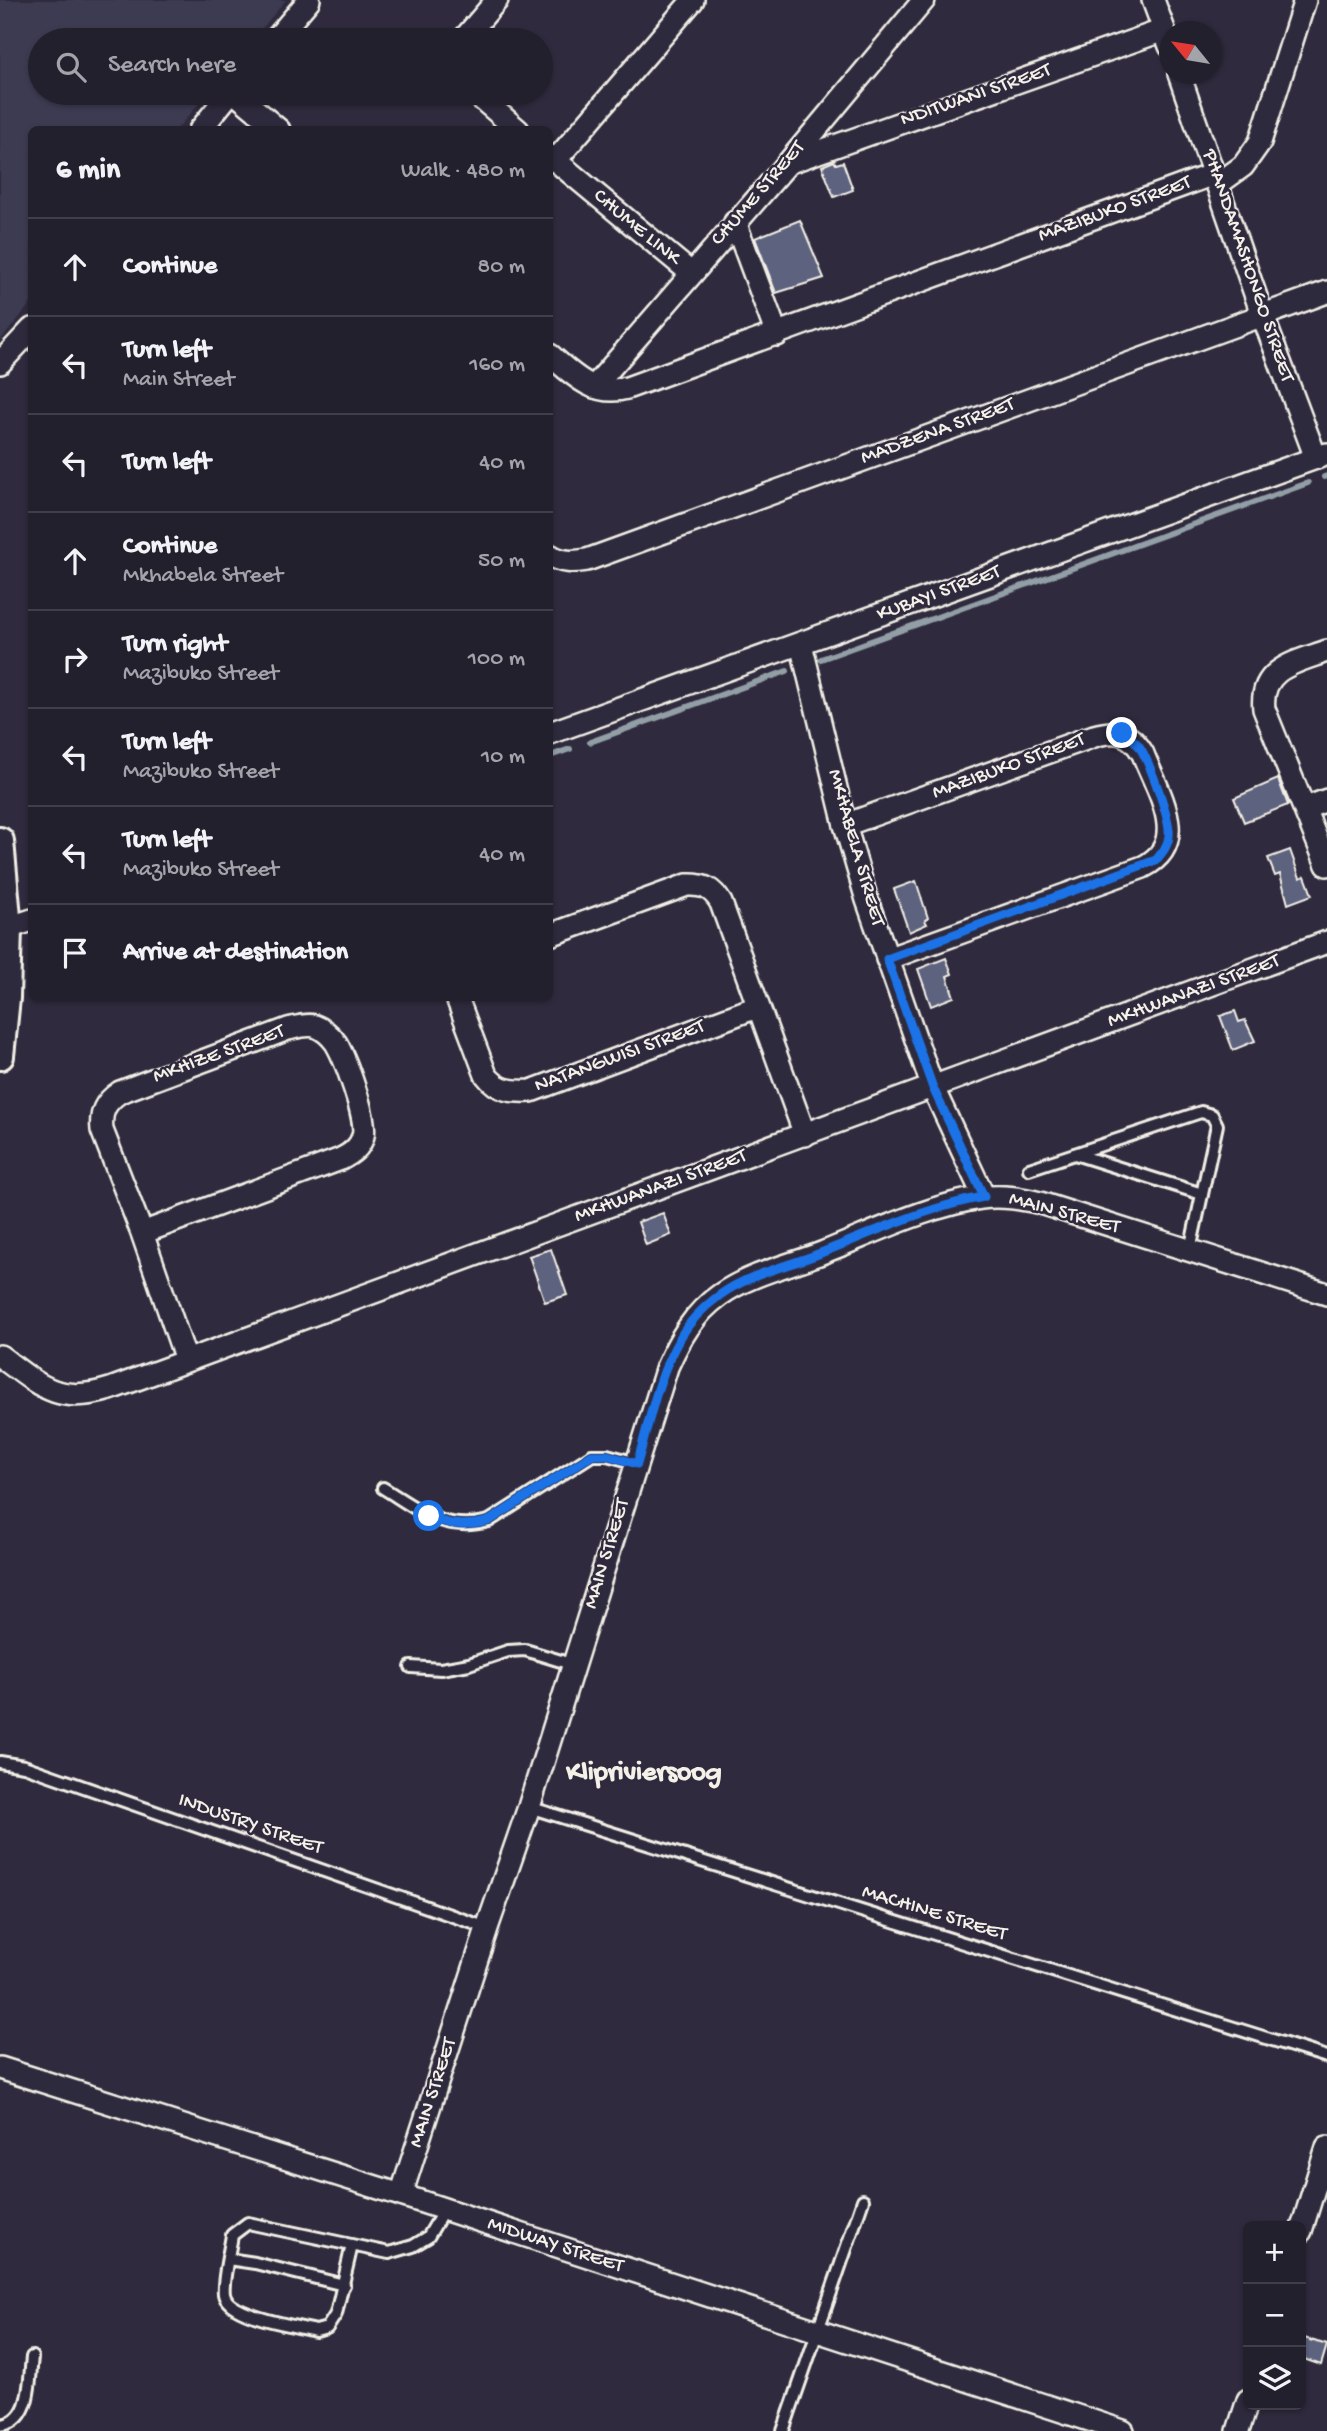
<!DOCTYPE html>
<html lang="en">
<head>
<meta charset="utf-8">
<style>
  body { margin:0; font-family:"Gochi Hand",sans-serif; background:#2f2d3a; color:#f1f3f6 }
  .controls { position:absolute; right:21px; bottom:21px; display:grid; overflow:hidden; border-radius:10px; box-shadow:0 2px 5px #0004 }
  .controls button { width:63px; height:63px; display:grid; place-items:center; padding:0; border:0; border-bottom:2px solid #403e4a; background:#23202e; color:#f1f3f6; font:35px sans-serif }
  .compass { position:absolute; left:1159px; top:21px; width:63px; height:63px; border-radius:50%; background:#23202e; box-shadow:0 2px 5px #0004; rotate:300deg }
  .stop { position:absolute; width:21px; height:21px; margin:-16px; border:5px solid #1a73e8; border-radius:50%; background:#fff }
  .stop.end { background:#1a73e8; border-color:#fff; box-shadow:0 2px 7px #0008 }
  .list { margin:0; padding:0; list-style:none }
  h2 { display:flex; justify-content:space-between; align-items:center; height:91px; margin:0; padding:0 28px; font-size:30px }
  h2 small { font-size:23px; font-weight:400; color:#a3a3aa }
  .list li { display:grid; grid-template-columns:46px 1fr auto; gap:21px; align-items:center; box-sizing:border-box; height:98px; padding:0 28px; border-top:2px solid #403e4a }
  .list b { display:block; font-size:26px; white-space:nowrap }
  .list p { margin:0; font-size:23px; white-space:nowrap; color:#a3a3aa }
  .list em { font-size:23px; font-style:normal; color:#a3a3aa }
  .icon { flex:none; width:38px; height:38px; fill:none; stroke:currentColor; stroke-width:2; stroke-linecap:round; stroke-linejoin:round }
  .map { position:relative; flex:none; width:1327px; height:2431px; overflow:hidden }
  .search { position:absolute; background:#23202e; box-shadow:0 2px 5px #0004; left:28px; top:28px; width:525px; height:77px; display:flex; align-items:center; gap:18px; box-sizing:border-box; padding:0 24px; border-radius:38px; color:#a3a3aa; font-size:26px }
  .panel { position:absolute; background:#23202e; box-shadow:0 2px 5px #0004; left:28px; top:126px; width:525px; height:875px; border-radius:10px }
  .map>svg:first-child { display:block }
  .built { fill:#3d3b51 }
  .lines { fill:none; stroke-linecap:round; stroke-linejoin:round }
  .stream { stroke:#929fa7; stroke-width:6 }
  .building { fill:#5d627f; stroke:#f4f1e8; stroke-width:2 }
  .service-casing { stroke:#f4f1e8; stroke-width:16 }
  .minor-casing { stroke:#f4f1e8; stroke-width:26 }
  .tertiary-casing { stroke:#f4f1e8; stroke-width:32 }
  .service { stroke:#2f2a3d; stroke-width:10 }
  .minor { stroke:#2f2a3d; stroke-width:21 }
  .tertiary { stroke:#2f2a3d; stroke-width:26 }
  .route { stroke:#1a73e8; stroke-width:9 }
  .labels { text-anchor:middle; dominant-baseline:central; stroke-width:5; stroke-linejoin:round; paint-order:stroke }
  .street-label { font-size:21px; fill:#f4f1e8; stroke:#2f2a3d }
  .district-label { font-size:28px; font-weight:bold; fill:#f4f1e8; stroke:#2f2a3d }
</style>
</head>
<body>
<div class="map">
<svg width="1327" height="2431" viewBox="0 0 1327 2431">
  <rect width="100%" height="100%" fill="#2f2a3d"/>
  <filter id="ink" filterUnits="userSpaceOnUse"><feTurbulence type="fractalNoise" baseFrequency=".0143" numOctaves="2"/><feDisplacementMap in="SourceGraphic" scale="14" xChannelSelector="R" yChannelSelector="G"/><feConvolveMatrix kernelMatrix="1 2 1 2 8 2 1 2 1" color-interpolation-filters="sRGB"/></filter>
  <g filter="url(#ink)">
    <polygon class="built" points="0,0 286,0 252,40 40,40 40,93 208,93 177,129 32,130 31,303 0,341"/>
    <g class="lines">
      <g class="stream">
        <polyline points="1324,477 1327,476"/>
        <polyline points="821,659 1308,483"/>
        <polyline points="590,742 787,671"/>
        <polyline points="550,756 570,749"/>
      </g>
    </g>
    <g class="building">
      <polygon points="834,161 836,164 843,162 853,190 834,197 822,166"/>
      <polygon points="800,220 824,278 776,293 755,238"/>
      <polygon points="1278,779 1288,805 1244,822 1234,798"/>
      <polygon points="1290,850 1300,878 1305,876 1312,895 1288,904 1280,874 1275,876 1268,858"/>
      <polygon points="916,881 928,918 925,920 927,924 909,932 894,889"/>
      <polygon points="946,958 952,974 947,976 954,997 931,1006 918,969"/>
      <polygon points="1235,1011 1239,1022 1245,1020 1255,1041 1233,1050 1220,1016"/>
      <polygon points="663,1213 671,1235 646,1245 638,1222"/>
      <polygon points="551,1249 567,1295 545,1302 529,1256"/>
      <polygon points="1301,2337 1327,2345 1321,2365 1301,2358"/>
    </g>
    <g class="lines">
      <defs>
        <g id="service">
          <polyline points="1075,1154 1202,1194"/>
          <polyline points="1029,1169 1201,1112 1212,1115 1217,1125 1190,1250"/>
          <path d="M383,1488C419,1510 444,1533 489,1521L592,1455H607L637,1463"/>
          <polyline points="411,1667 441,1669 469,1664 508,1651 525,1650 574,1665"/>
          <polyline points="0,1762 24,1766 487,1928"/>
          <polyline points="529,1807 1327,2057"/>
          <path d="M352,2245L336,2314L327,2328L316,2331C296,2326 227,2316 224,2294C222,2282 230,2249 232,2235L248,2223L389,2253L413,2246L428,2237L444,2210"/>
          <polyline points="228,2259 255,2263 344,2285"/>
          <path d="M0,2425C32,2423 29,2381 32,2357"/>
          <polyline points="783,2431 863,2200"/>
        </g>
        <g id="minor">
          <polyline points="1153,0 1170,46"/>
          <polyline points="275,40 309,0"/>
          <polyline points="463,40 497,0"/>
          <polyline points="1179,74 1262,314 1316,458"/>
          <polyline points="235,93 279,130"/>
          <polyline points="475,93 518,130"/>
          <polyline points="200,130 230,93"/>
          <polyline points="550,156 691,273"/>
          <polyline points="555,161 693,0"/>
          <polyline points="790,162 1164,30"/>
          <polyline points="1218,184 1243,166 1260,142 1305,0"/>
          <polyline points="735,222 777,335"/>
          <path d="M550,355C573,375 594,397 627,388L1214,174"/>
          <polyline points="0,363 32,329"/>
          <polyline points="594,387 788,163 924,0"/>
          <path d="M550,555C561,563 574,562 587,560L1327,292"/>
          <polyline points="801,644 845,825 867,900 933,1088 984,1197"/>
          <path d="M1327,651C1297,662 1259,668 1264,709L1327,865"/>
          <polyline points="550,733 1327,454"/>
          <polyline points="1306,808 1327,800"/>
          <path d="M845,825L1094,736C1117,729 1131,733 1143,754C1157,791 1192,842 1143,867L887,959"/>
          <polyline points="8,928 32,920"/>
          <path d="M550,935L687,885C704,884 713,889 721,903L805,1135"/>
          <path d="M457,998L486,1075C498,1091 512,1092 531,1091L757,1007"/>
          <path d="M142,1233L341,1159C351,1154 360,1148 363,1136C368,1120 345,1058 336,1043C331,1036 323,1029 315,1026C306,1024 297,1027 288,1029L120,1092C105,1102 100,1112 102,1130L142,1233L186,1360"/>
          <path d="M0,1356C40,1386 58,1405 110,1389L1327,942"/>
          <polyline points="0,2068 401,2195 1123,2431"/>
          <path d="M401,2195L487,1928L529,1807L667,1367C679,1340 694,1313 720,1295C748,1275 787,1266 819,1254C869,1235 929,1205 981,1198C1002,1195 1020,1198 1040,1203L1327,1294"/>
          <polyline points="1301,2231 1327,2147"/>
          <polyline points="1238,2431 1248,2400"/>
        </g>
        <polyline id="tertiary" points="0,841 8,928 6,998 0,1056"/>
      </defs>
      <use href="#service" class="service-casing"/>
      <use href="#minor" class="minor-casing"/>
      <use href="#tertiary" class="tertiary-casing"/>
      <use href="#service" class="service"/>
      <use href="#minor" class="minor"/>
      <use href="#tertiary" class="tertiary"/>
    </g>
  </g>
  <g class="lines" filter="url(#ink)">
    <path class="route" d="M429,1516C450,1526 466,1527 489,1521L592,1455H607L637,1464C649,1423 658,1375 680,1338C689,1322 705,1306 720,1295C746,1276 783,1267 813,1256C868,1235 925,1207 984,1197L933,1088L887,959L1156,860C1162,853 1168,846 1169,836C1171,819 1149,761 1139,746C1134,740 1129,736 1122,733"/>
  </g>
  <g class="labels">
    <g class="street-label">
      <text transform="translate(976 96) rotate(-19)">NDITWANI STREET</text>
      <text transform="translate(759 194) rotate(-49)">CHUME STREET</text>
      <text transform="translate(1115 210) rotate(-20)">MAZIBUKO STREET</text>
      <text transform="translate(636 228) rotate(40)">CHUME LINK</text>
      <text transform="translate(1247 266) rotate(71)">PHANDAMASHONGO STREET</text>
      <text transform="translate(938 432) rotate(-20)">MADZENA STREET</text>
      <text transform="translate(939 594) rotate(-20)">KUBAYI STREET</text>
      <text transform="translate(1009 767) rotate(-20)">MAZIBUKO STREET</text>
      <text transform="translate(855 848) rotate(74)">MKHABELA STREET</text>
      <text transform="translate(1194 992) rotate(-20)">MKHWANAZI STREET</text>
      <text transform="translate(219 1055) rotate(-20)">MKHIZE STREET</text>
      <text transform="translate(620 1057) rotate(-20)">NATANGWISI STREET</text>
      <text transform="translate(661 1187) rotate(-20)">MKHWANAZI STREET</text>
      <text transform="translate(1064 1214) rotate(15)">MAIN STREET</text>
      <text transform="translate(608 1554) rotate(-73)">MAIN STREET</text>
      <text transform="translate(250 1825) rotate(19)">INDUSTRY STREET</text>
      <text transform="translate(934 1914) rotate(17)">MACHINE STREET</text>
      <text transform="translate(434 2093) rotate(-72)">MAIN STREET</text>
      <text transform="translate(555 2246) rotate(18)">MIDWAY STREET</text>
    </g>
    <g class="district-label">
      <text x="644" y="1773">Klipriviersoog</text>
    </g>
  </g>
</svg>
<div class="controls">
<button>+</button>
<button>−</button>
<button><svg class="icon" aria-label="layers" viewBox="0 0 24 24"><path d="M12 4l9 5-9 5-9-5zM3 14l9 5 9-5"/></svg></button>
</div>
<svg class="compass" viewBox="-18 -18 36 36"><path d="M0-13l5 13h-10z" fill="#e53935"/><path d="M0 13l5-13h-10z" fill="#a3a3aa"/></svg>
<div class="stop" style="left:429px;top:1516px"></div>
<div class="stop end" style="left:1122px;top:733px"></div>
<div class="search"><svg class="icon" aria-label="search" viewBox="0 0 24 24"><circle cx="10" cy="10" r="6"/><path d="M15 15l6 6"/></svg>Search here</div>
<section class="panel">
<h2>6 min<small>Walk · 480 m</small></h2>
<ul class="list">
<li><svg class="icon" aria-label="ahead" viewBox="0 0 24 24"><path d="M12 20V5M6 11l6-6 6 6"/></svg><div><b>Continue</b></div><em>80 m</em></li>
<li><svg class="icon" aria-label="left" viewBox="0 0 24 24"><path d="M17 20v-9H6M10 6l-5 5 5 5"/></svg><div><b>Turn left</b><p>Main Street</p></div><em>160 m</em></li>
<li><svg class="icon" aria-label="left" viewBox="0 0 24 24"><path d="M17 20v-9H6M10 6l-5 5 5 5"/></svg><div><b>Turn left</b></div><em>40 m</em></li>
<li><svg class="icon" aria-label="ahead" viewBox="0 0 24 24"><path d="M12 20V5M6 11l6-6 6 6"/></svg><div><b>Continue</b><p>Mkhabela Street</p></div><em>50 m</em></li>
<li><svg class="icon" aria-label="right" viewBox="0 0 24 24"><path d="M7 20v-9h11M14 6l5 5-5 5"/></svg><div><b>Turn right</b><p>Mazibuko Street</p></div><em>100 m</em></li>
<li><svg class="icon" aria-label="left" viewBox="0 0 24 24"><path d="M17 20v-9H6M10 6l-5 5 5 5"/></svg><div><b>Turn left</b><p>Mazibuko Street</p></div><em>10 m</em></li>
<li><svg class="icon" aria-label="left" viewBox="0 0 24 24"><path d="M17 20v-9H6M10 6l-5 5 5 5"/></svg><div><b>Turn left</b><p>Mazibuko Street</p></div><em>40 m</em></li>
<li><svg class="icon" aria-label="arrive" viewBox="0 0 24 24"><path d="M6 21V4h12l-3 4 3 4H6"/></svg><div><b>Arrive at destination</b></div></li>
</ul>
</section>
</div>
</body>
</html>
